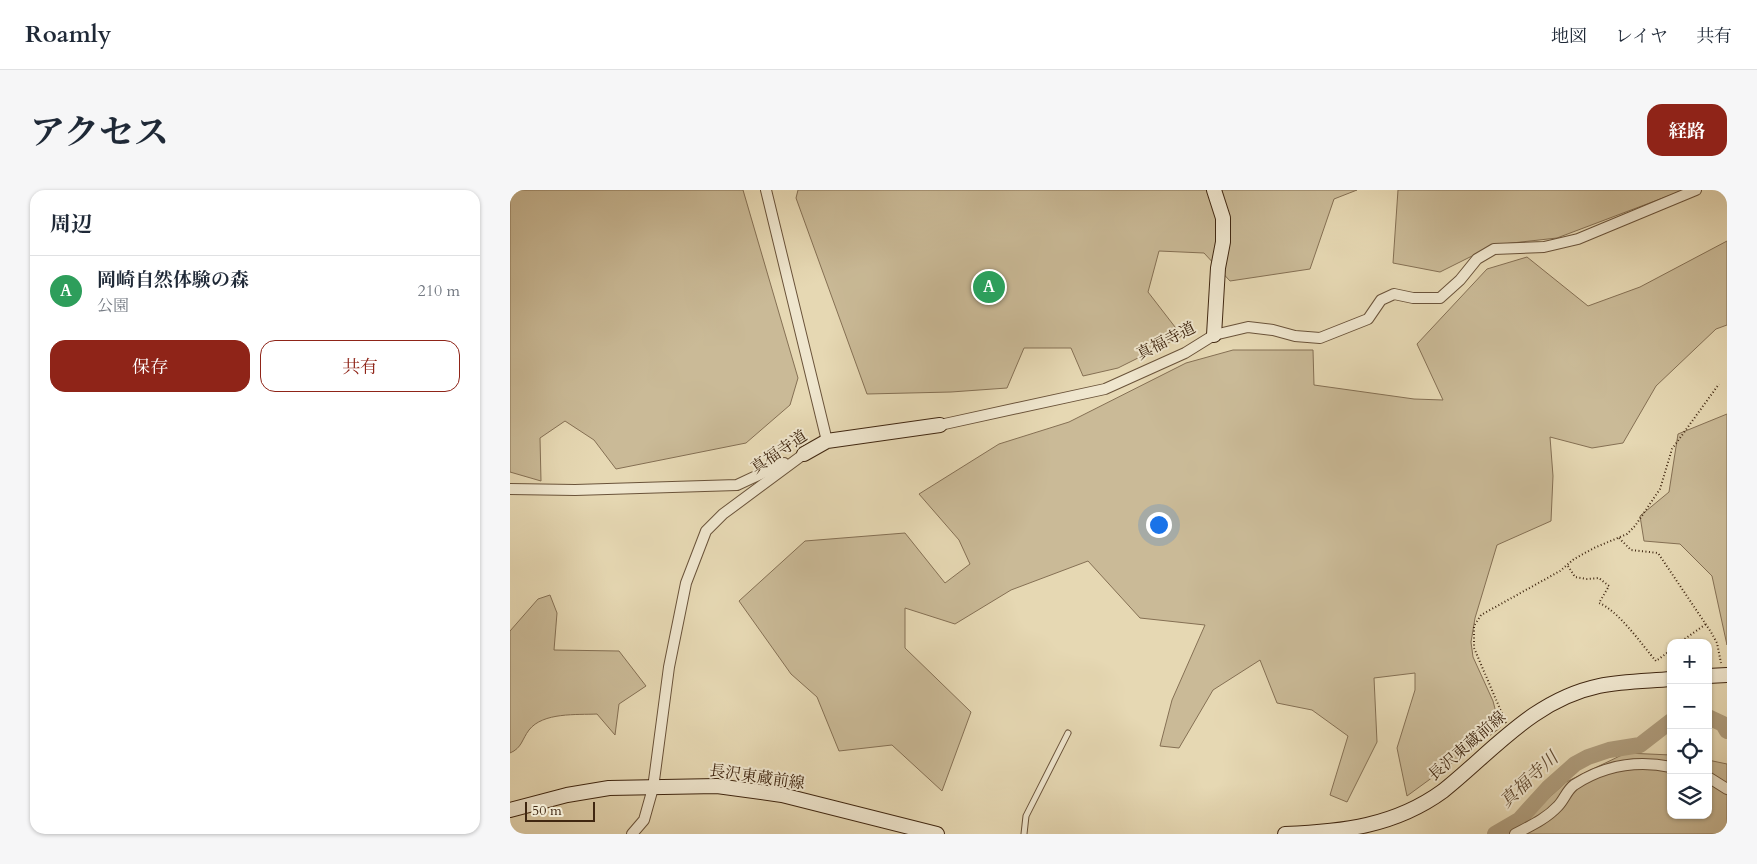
<!DOCTYPE html>
<html lang="ja">
<head>
<meta charset="utf-8">
<style>
  body { margin:0; font-family:Cardo,"Noto Serif JP",serif; background:#f6f6f7; color:#1f2937 }
  .controls { position:absolute; right:15px; bottom:15px; display:grid; overflow:hidden; border-radius:10px; box-shadow:0 1px 4px #0004 }
  .controls button { width:45px; height:45px; display:grid; place-items:center; padding:0; border:0; border-bottom:1px solid #e0e1e3; background:#fff; color:#1f2937; font:25px sans-serif }
  .scale { position:absolute; left:15px; bottom:12px; width:70px; box-sizing:border-box; padding-left:5px; border:2px solid #402711; border-top:0; font-size:14px; line-height:18px; white-space:nowrap; color:#402711; -webkit-text-stroke:4px #efe6ce; paint-order:stroke }
  .you { position:absolute; left:648px; top:334px; width:18px; height:18px; margin:-12px; border:4px solid #fff; border-radius:50%; background:#1a73e8; box-shadow:0 0 0 8px #1a73e833 }
  .badge { display:grid; place-items:center; width:32px; height:32px; border-radius:50%; background:#8f2418; color:#fff; font-size:16px; font-weight:700 }
  .pin { position:absolute; translate:-50% -50%; border:2px solid #fff; box-shadow:0 1px 5px #0006 }
  .list { margin:0; padding:0; list-style:none }
  h2 { display:flex; justify-content:space-between; align-items:center; height:65px; margin:0; padding:0 20px; font-size:21px }
  h2 small { font-size:16px; font-weight:400; color:#747a83 }
  .list li { display:grid; grid-template-columns:32px 1fr auto; gap:15px; align-items:center; box-sizing:border-box; height:70px; padding:0 20px; border-top:1px solid #e0e1e3 }
  .list b { display:block; font-size:19px; white-space:nowrap }
  .list p { margin:0; font-size:16px; white-space:nowrap; color:#747a83 }
  .list em { font-size:16px; font-style:normal; color:#747a83 }
  .actions { display:flex; gap:10px; padding:15px 20px }
  .actions a { flex:1; padding:11px 0; border:1px solid #8f2418; border-radius:15px; text-align:center; font-size:18px; color:#8f2418 }
  .actions .main { background:#8f2418; color:#fff }
  .icon { flex:none; width:28px; height:28px; fill:none; stroke:currentColor; stroke-width:2; stroke-linecap:round; stroke-linejoin:round }
  .map { position:relative; flex:none; width:1217px; height:644px; overflow:hidden; border-radius:15px }
  header { display:flex; align-items:center; gap:30px; box-sizing:border-box; height:70px; padding:0 25px; background:#fff; border-bottom:1px solid #e0e1e3 }
  header strong { font-size:24px }
  nav { display:flex; gap:28px; margin-inline-start:auto; font-size:18px }
  .intro { display:flex; align-items:center; justify-content:space-between; box-sizing:border-box; height:120px; padding:0 30px }
  h1 { margin:0; font-size:35px }
  .button { padding:12px 22px; border-radius:15px; background:#8f2418; color:#fff; font-size:18px; font-weight:700 }
  main { display:flex; gap:30px; padding:0 30px }
  aside { flex:1; background:#fff; border-radius:15px; box-shadow:0 1px 4px #0004 }
  .map>svg:first-child { display:block }
  .green { fill:#caba97; stroke:#857054 }
  .lines { fill:none; stroke-linecap:round; stroke-linejoin:round }
  .river { stroke:#ae9c7c; stroke-width:16 }
  .lane-casing { stroke:#6a533a; stroke-width:7 }
  .street-casing { stroke:#6a533a; stroke-width:12 }
  .secondary-casing { stroke:#402711; stroke-width:16 }
  .path { stroke:#402711; stroke-width:2; stroke-dasharray:1 2.5; stroke-linecap:butt }
  .lane { stroke:#efe6ce; stroke-width:5 }
  .street { stroke:#efe6ce; stroke-width:10 }
  .secondary { stroke:#efe6ce; stroke-width:14 }
  .labels { text-anchor:middle; dominant-baseline:central; stroke-width:4; stroke-linejoin:round; paint-order:stroke }
  .street-label { font-size:16px; fill:#402711; stroke:#efe6ce }
  .water-label { font-size:18px; font-style:italic; fill:#614a31; stroke:#efe6ce }
</style>
</head>
<body>
<header>
<strong>Roamly</strong>
<nav><a>地図</a><a>レイヤ</a><a>共有</a></nav>
</header>
<div class="intro"><h1>アクセス</h1><a class="button">経路</a></div>
<main>
<aside>
<h2>周辺<small></small></h2>
<ul class="list">
<li><span class="badge" style="background:#2e9e5b">A</span><div><b>岡崎自然体験の森</b><p>公園</p></div><em>210 m</em></li>
</ul>
<div class="actions"><a class="main">保存</a><a>共有</a></div>
</aside>
<div class="map">
<svg width="1217" height="644" viewBox="0 0 1217 644">
  <rect width="100%" height="100%" fill="#e6d8b3"/>
  <filter id="stains"><feTurbulence type="fractalNoise" baseFrequency=".004" numOctaves="4"/><feColorMatrix values="0 0 0 0 .2 0 0 0 0 .09 0 0 0 0 .02 0 0 0 .5 -.17"/></filter>
  <radialGradient id="worn" r=".72"><stop offset=".6" stop-color="#630" stop-opacity="0"/><stop offset="1" stop-color="#630" stop-opacity=".3"/></radialGradient>
  <g class="green">
    <polygon points="0,0 233,0 288,188 280,215 236,253 106,279 84,250 55,231 30,248 31,291 0,282"/>
    <polygon points="288,0 847,0 824,9 800,79 720,91 694,63 649,61 638,102 672,146 608,178 573,186 561,158 514,158 497,198 441,202 357,204 286,8"/>
    <polygon points="888,0 1174,0 1047,48 984,55 930,82 883,73"/>
    <polygon points="1217,51 1217,135 1206,139 1146,196 1113,253 1082,258 1040,247 1043,286 1041,331 987,355 965,428 961,452 963,467 983,511 990,538 897,606 887,558 905,500 905,483 864,488 867,552 837,612 820,605 838,546 802,520 767,513 750,470 703,500 669,558 650,556 662,510 695,435 630,428 578,371 501,400 445,434 395,418 395,458 461,522 432,601 382,555 329,561 307,507 281,484 229,411 295,351 395,343 435,393 460,374 449,350 409,304 489,254 559,232 676,173 723,160 803,160 804,195 904,209 933,210 907,154 977,79 1017,67 1078,116 1130,97"/>
    <polygon points="1217,224 1217,455 1202,386 1170,354 1134,351 1130,326 1159,302 1168,244"/>
    <path d="M40,405L47,423L44,460L109,461L136,496L109,514L105,545L87,524C67,525 33,522 19,540C12,549 12,558 0,563V441L28,409Z"/>
    <polygon points="1116,563 1161,565 1161,625 1198,625 1198,570 1217,574 1217,644 1000,644 1056,592"/>
  </g>
  <g class="lines">
    <g class="river">
      <polyline points="1198,527 1213,534 1217,541"/>
      <polyline points="985,644 1009,630 1038,598 1065,574 1078,567 1099,560 1130,555 1161,531"/>
    </g>
    <defs>
      <polyline id="lane" points="514,644 516,626 558,543"/>
      <g id="street">
        <polyline points="256,0 317,251"/>
        <polyline points="430,235 595,199 675,163 704,145 738,137 763,140 785,146 810,148 858,129 871,110 884,104 903,108 930,108 950,90 967,69 984,59 1034,57 1068,49 1186,0"/>
        <polyline points="0,299 65,300 227,295 274,273"/>
        <polyline points="1198,587 1217,599"/>
        <polyline points="122,644 134,630 143,598 159,477 176,393 196,341 213,324 294,264"/>
        <path d="M1005,644C1020,636 1036,629 1048,616C1054,610 1057,600 1064,595C1093,576 1126,570 1161,577"/>
      </g>
      <g id="secondary">
        <polyline points="704,0 713,28 713,52 708,78 704,145"/>
        <polyline points="294,264 317,251 430,235"/>
        <polyline points="1198,486 1217,485"/>
        <polyline points="0,620 57,605 99,598 207,596 272,605 427,644"/>
        <path d="M775,644C832,642 885,636 933,601C983,561 1023,510 1089,496C1112,491 1137,491 1161,489"/>
      </g>
    </defs>
    <use href="#lane" class="lane-casing"/>
    <use href="#street" class="street-casing"/>
    <use href="#secondary" class="secondary-casing"/>
    <g class="path">
      <polyline points="1109,348 1121,360 1148,363 1201,442 1207,453 1211,473"/>
      <path d="M1058,376L1065,387L1077,389L1089,388L1099,396L1089,413C1109,421 1132,455 1146,471L1161,460"/>
      <polyline points="1169,453 1196,434"/>
      <polyline points="996,533 964,458 964,436 971,425 1050,381 1064,369 1084,358 1117,344 1125,336 1150,299 1162,259 1209,194"/>
    </g>
    <use href="#lane" class="lane"/>
    <use href="#street" class="street"/>
    <use href="#secondary" class="secondary"/>
  </g>
  <g class="labels">
    <g class="street-label">
      <text transform="translate(656 151) rotate(-27)">真福寺道</text>
      <text transform="translate(269 262) rotate(-34)">真福寺道</text>
      <text transform="translate(957 556) rotate(-41)">長沢東蔵前線</text>
      <text transform="translate(247 587) rotate(8)">長沢東蔵前線</text>
    </g>
    <g class="water-label">
      <text transform="translate(1019 590) rotate(-43)">真福寺川</text>
    </g>
  </g>
  <rect width="100%" height="100%" filter="url(#stains)"/>
  <rect width="100%" height="100%" fill="url(#worn)"/>
</svg>
<div class="controls">
<button>+</button>
<button>−</button>
<button><svg class="icon" aria-label="locate" viewBox="0 0 24 24"><circle cx="12" cy="12" r="6"/><path d="M12 2v4M12 18v4M2 12h4M18 12h4"/></svg></button>
<button><svg class="icon" aria-label="layers" viewBox="0 0 24 24"><path d="M12 4l9 5-9 5-9-5zM3 14l9 5 9-5"/></svg></button>
</div>
<div class="scale">50 m</div>
<div class="you"></div>
<div class="pin badge" style="left:479px;top:97px;background:#2e9e5b">A</div>
</div>
</main>
</body>
</html>
